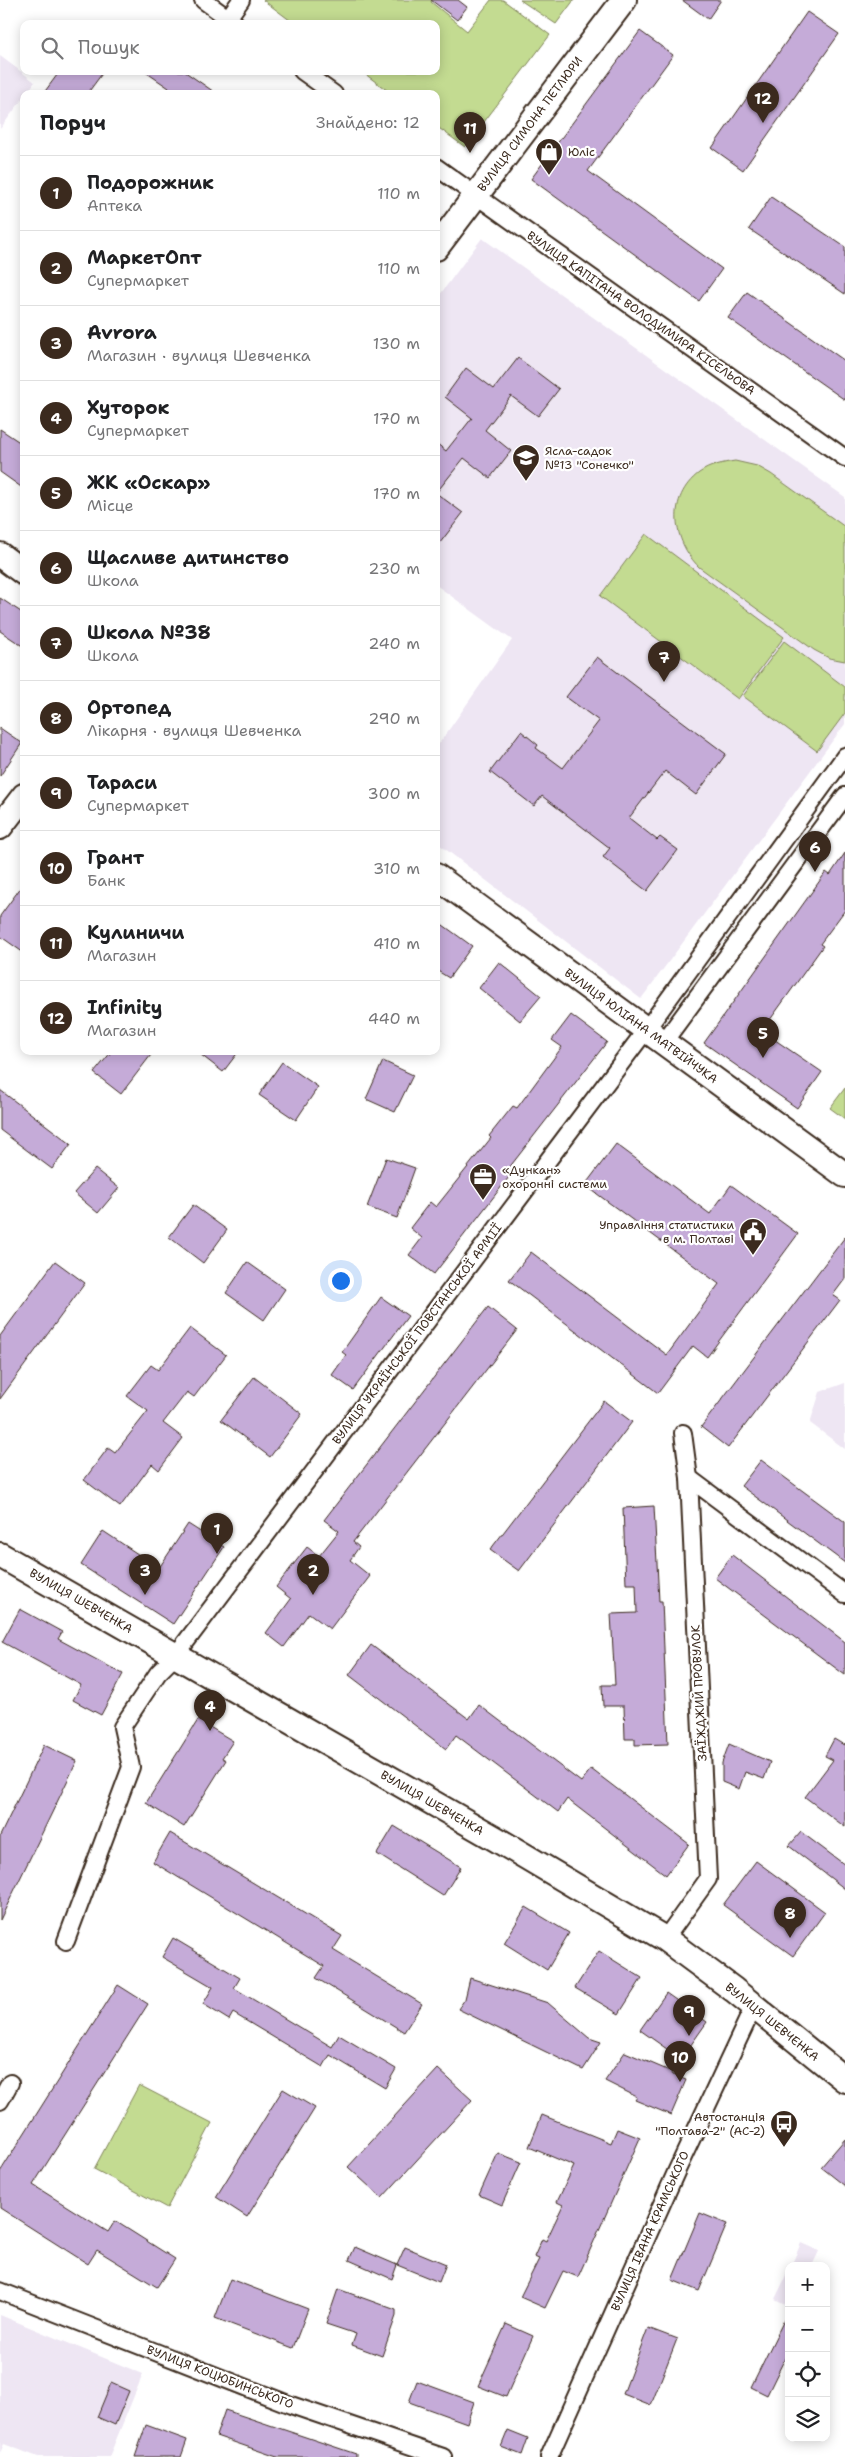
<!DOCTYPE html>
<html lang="uk">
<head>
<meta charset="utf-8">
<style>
  body { margin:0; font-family:"Shantell Sans",sans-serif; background:#f2f2f2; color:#202124 }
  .controls { position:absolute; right:15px; bottom:15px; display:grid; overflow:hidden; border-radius:10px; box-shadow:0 2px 12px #0003 }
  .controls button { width:45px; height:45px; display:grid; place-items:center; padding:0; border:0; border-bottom:1px solid #e0e0e0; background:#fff; color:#202124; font:25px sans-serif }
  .you { position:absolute; left:340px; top:1280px; width:18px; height:18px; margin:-12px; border:4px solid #fff; border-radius:50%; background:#1a73e8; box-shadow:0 0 0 8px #1a73e833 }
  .badge { display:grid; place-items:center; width:32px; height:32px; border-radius:50%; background:#3b2a1e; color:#fff; font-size:16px; font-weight:700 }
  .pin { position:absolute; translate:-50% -41px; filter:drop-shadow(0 1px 2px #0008) }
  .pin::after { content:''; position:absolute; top:26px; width:18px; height:15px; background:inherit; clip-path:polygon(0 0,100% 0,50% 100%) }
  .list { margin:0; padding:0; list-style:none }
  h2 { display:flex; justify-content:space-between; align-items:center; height:65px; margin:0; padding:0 20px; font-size:21px }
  h2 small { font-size:16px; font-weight:400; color:#757577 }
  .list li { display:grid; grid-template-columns:32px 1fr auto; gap:15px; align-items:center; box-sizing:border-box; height:75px; padding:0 20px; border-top:1px solid #e0e0e0 }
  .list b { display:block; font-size:19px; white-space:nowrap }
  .list p { margin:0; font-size:16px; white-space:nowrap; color:#757577 }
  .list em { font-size:16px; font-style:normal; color:#757577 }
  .icon { flex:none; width:28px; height:28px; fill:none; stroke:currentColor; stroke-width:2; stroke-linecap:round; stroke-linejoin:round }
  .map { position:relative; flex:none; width:845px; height:2457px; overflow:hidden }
  .search { position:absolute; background:#fff; box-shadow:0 2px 12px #0003; left:20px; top:20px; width:420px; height:55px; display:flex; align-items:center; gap:12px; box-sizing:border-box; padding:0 18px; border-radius:10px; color:#757577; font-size:19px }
  .panel { position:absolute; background:#fff; box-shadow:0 2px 12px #0003; left:20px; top:90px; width:420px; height:965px; border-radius:10px }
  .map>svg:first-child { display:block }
  .built { fill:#eee6f3 }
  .green { fill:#c3db91; stroke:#7f8258 }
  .building { fill:#c5abd8; stroke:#3b2a1e }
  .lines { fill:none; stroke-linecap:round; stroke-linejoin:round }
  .street-casing { stroke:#3b2a1e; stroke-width:20 }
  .secondary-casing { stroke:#3b2a1e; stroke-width:28 }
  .street { stroke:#fff; stroke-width:16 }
  .secondary { stroke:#fff; stroke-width:24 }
  .labels { text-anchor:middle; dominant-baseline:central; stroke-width:4.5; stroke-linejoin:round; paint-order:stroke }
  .street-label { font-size:12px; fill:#3b2a1e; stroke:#fff }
  .poi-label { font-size:12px; fill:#3b2a1e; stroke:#fff; text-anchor:start }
</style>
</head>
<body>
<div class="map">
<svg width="845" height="2457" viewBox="0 0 845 2457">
  <rect width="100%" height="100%" fill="#fff"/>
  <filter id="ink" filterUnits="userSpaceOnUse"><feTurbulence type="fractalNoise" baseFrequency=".02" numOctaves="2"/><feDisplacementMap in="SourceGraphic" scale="10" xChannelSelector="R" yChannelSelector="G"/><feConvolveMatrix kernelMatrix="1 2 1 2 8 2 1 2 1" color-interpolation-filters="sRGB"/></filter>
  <g filter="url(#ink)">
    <g class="built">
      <polygon points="0,56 35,82 26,94 24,94 24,97 0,129"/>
      <polygon points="482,238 845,497 845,724 641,999 436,842 436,748 512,640 436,585 436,300"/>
      <polygon points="845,1383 845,1449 810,1423 820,1392"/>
      <polygon points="801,2243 819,2251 812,2266 791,2266"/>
      <polygon points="789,2270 789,2306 775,2299"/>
      <polygon points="0,2315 143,2374 109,2457 38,2457 4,2444 0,2453"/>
    </g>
    <g class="green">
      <polygon points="263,0 432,0 431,2 467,31 491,0 503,0 550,35 465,147 436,126 436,94 392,94 361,71 436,71 436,24 295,24"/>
      <polygon points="520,0 574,0 556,24"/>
      <path d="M735,461L757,466L771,474L845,527V661L829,658L814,650L699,567C673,541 666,498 699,473C710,465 723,463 735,461Z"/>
      <polygon points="646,534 784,637 738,699 600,596"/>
      <polygon points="784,641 845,687 845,713 817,751 743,696"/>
      <polygon points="845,1088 845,1119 830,1108"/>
      <polygon points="139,2085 212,2123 167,2208 94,2169"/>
    </g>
    <g class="building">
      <polygon points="431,0 458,0 467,7 457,20"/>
      <polygon points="682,0 721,0 708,19"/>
      <polygon points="807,12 839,34 743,170 712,148"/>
      <polygon points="640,31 673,55 588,171 722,269 699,301 531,179"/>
      <polygon points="60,71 104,71 87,94 43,94"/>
      <polygon points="144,71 184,71 217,94 166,94 169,88"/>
      <polygon points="771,197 845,247 845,294 749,229"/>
      <polygon points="747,292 845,361 845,400 728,318"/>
      <polygon points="518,358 559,389 538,416 511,396 485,430 511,451 490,478 464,458 436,493 436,443 446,451 472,418 445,397 466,368 494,389"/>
      <polygon points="0,429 24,445 24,489 0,472"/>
      <polygon points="436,493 463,513 436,548"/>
      <polygon points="0,598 24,614 24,647 0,631"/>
      <polygon points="597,657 726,754 696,795 665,771 629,818 657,840 660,837 678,850 647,891 603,857 610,848 542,796 534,806 490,772 521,731 538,745 536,748 563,768 599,721 566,697"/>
      <polygon points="0,728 22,743 0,776"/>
      <polygon points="845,853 845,910 820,944 823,946 762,1031 822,1072 797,1108 704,1043 826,872 830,875"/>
      <polygon points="24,883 24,953 0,936 0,916"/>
      <polygon points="436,920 472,946 449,978 436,970"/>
      <polygon points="499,962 541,996 520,1021 479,988"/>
      <polygon points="571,1015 607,1042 505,1173 509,1177 434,1274 409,1255 422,1238 410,1228 430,1202 436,1207 491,1138 489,1136 513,1106 517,1108 562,1047 552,1040"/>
      <polygon points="112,1051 154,1051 121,1094 94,1073"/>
      <polygon points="196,1051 239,1051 223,1072"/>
      <polygon points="383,1061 413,1075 395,1112 366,1099"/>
      <polygon points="282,1062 318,1087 296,1120 259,1095"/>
      <polygon points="0,1090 71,1144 52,1169 0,1130"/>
      <polygon points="616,1144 710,1214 731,1185 798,1234 707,1357 693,1346 658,1393 509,1280 531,1252 667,1355 719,1284 585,1185"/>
      <polygon points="386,1158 415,1168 397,1218 367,1207"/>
      <polygon points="95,1169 119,1188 98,1213 74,1193"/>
      <polygon points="193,1205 227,1230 203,1263 169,1237"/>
      <polygon points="845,1237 845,1279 833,1295 840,1300 728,1448 701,1427"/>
      <polygon points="55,1261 85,1283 0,1399 0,1336"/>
      <polygon points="247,1262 285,1289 264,1320 226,1293"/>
      <polygon points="381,1297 408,1316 353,1390 332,1375 346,1355 342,1352"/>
      <polygon points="488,1307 517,1330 353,1542 359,1547 350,1560 370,1576 330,1629 309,1613 284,1647 266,1633 291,1599 276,1587 307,1547 319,1556 339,1531 324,1520"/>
      <polygon points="190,1328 226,1355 194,1397 187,1392 163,1423 183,1438 159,1470 152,1464 120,1507 84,1480 108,1448 115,1453 148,1411 127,1396 151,1365 158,1370"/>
      <polygon points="254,1377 302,1414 270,1457 221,1420"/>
      <polygon points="604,1401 632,1422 519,1571 490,1550"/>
      <polygon points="761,1460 845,1522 845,1563 741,1486"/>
      <polygon points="654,1506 659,1601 662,1601 668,1744 635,1745 635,1739 625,1739 624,1706 603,1706 602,1685 615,1685 611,1614 637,1613 636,1584 626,1584 623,1508"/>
      <polygon points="188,1524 224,1547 173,1624 81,1565 103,1531 159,1568"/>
      <polygon points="732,1555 845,1642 845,1675 715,1578"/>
      <polygon points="20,1609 62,1632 58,1639 123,1674 101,1715 73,1700 81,1685 2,1642"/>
      <polygon points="371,1645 469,1719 479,1705 581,1782 591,1769 689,1844 666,1875 567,1799 558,1812 456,1735 446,1749 349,1675"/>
      <polygon points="198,1720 233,1741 222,1758 226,1760 184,1827 146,1803"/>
      <polygon points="834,1739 844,1745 845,1743 845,1827 805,1797 833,1760 825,1756"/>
      <polygon points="729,1744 770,1762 764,1779 745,1772 739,1789 722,1782 722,1763"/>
      <polygon points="44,1745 77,1761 0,1920 0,1836"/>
      <polygon points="394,1826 461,1867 443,1896 377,1854"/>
      <polygon points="801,1832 845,1865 845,1889 789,1846"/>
      <polygon points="170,1833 342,1936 333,1950 422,2004 404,2032 316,1978 324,1966 153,1862"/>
      <polygon points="756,1861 825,1912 793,1956 723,1905"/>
      <polygon points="526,1907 569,1933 547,1970 504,1943"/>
      <polygon points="173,1938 240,1978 234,1988 332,2047 339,2035 396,2069 385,2088 330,2055 323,2067 233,2013 229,2020 203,2004 213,1987 162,1957"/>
      <polygon points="599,1951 642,1978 619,2014 575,1988"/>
      <polygon points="470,1978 548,2003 589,2038 601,2042 583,2070 458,2009 465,1999"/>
      <polygon points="118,1985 148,2004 33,2185 108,2232 115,2221 175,2259 157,2287 97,2250 88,2264 0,2208 0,2172"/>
      <polygon points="666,1993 707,2022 681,2059 640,2030"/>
      <polygon points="625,2052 672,2072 671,2074 686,2080 671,2115 635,2100 637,2097 605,2081"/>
      <polygon points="438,2069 472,2100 382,2198 348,2167"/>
      <polygon points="283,2089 315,2108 247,2217 216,2197"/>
      <polygon points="542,2115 611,2143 617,2129 640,2138 578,2277 563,2271 545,2308 520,2297 539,2259 534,2257 542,2239 546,2241 563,2205 557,2202 574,2166 529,2147"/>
      <polygon points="845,2139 845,2186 821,2167"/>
      <polygon points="498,2153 521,2162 502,2205 479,2195"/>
      <polygon points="700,2213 727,2224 699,2291 672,2280"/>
      <polygon points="355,2247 397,2265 392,2279 349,2260"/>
      <polygon points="405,2247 446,2264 439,2282 397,2265"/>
      <polygon points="230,2279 308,2309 293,2348 215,2318"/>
      <polygon points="338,2289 396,2310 396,2316 382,2356 352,2345 356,2334 326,2324"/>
      <polygon points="789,2310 789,2350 767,2395 751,2387"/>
      <polygon points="506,2324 533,2336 506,2397 478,2386"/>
      <polygon points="648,2328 677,2339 651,2405 623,2394"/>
      <polygon points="417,2381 474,2402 467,2423 409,2402"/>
      <polygon points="111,2383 129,2391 115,2425 97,2417"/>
      <polygon points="225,2410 356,2454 356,2457 277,2457 216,2436"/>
      <polygon points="146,2425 187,2440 181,2457 135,2457"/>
      <polygon points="508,2430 528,2438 522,2455 501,2447"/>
    </g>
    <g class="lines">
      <defs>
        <g id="street">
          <polyline points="203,0 236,24"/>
          <polyline points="228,18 241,0"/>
          <polyline points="302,71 334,94"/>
          <polyline points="436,167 845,458"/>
          <polyline points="663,1043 845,796"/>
          <polyline points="689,1478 845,1594"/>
          <polyline points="665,1939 708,1879 689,1478 683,1433"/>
          <polyline points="66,1941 131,1767 122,1727 158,1673 176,1655 646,1030 845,756"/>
          <polyline points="0,2101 10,2083"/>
          <polyline points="0,2291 291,2405 443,2457"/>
          <polyline points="549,2457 677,2170 754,2006"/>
        </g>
        <g id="secondary">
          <polyline points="436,248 624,0"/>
          <polyline points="0,555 24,573"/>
          <polyline points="0,827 24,796"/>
          <polyline points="436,876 845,1175"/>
          <polyline points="0,1555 496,1839 665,1939 734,1990 845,2080"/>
        </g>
      </defs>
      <use href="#street" class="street-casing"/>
      <use href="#secondary" class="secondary-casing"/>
      <use href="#street" class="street"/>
      <use href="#secondary" class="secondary"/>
    </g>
  </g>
  <defs>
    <symbol id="shop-pin" viewBox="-11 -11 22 30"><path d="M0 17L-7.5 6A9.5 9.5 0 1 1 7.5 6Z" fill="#3b2a1e" stroke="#fff"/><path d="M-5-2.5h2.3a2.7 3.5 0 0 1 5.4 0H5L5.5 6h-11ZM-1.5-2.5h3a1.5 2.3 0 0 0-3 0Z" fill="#fff"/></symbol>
    <symbol id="school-pin" viewBox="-11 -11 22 30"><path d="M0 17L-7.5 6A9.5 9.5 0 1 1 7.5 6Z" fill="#3b2a1e" stroke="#fff"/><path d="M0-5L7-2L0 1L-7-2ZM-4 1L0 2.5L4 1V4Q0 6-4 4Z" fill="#fff"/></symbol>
    <symbol id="office-pin" viewBox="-11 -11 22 30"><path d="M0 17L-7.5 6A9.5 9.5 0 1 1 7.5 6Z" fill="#3b2a1e" stroke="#fff"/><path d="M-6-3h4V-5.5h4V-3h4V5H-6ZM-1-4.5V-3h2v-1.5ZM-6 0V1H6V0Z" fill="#fff"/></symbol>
    <symbol id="civic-pin" viewBox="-11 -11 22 30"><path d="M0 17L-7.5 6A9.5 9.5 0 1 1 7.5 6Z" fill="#3b2a1e" stroke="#fff"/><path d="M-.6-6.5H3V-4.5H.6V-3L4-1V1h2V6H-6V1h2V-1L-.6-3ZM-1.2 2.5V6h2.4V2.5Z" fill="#fff"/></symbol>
    <symbol id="bus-pin" viewBox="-11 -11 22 30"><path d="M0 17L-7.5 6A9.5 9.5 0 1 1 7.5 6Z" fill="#3b2a1e" stroke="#fff"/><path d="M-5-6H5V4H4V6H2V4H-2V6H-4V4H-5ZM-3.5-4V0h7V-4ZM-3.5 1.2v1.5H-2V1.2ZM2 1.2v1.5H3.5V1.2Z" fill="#fff"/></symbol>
  </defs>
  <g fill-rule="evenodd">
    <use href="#shop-pin" x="533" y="136" width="32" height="43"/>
    <use href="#school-pin" x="510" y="442" width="32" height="43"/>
    <use href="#office-pin" x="467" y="1161" width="32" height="43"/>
    <use href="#civic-pin" x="737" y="1216" width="32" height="43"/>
    <use href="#bus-pin" x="768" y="2108" width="32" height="43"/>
  </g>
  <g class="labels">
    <g class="street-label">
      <text transform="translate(530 124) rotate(-53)">ВУЛИЦЯ СИМОНА ПЕТЛЮРИ</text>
      <text transform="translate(641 313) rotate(35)">ВУЛИЦЯ КАПІТАНА ВОЛОДИМИРА КІСЕЛЬОВА</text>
      <text transform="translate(641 1026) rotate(36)">ВУЛИЦЯ ЮЛІАНА МАТВІЙЧУКА</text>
      <text transform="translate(417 1334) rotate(-53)">ВУЛИЦЯ УКРАЇНСЬКОЇ ПОВСТАНСЬКОЇ АРМІЇ</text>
      <text transform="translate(81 1601) rotate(30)">ВУЛИЦЯ ШЕВЧЕНКА</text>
      <text transform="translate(699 1693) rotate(-93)">ЗАЇЖДЖИЙ ПРОВУЛОК</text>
      <text transform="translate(432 1803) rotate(30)">ВУЛИЦЯ ШЕВЧЕНКА</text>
      <text transform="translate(772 2022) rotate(39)">ВУЛИЦЯ ШЕВЧЕНКА</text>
      <text transform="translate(650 2231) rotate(-66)">ВУЛИЦЯ ІВАНА КРАМСЬКОГО</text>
      <text transform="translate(220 2377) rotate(21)">ВУЛИЦЯ КОЦЮБИНСЬКОГО</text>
    </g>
    <g class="poi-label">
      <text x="568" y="152">Юліс</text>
      <text x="545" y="451">Ясла-садок<tspan x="545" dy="14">№13 "Сонечко"</tspan></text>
      <text x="502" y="1170">«Дункан»<tspan x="502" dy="14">охоронні системи</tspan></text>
      <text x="734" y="1225" text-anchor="end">Управління статистики<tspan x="734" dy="14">в м. Полтаві</tspan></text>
      <text x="765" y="2117" text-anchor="end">Автостанція<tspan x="765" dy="14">"Полтава-2" (АС-2)</tspan></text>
    </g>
  </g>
</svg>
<div class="controls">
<button>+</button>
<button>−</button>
<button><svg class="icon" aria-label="locate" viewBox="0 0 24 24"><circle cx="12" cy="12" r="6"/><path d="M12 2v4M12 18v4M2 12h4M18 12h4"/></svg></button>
<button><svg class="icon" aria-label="layers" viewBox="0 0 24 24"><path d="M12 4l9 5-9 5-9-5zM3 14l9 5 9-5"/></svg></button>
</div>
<div class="you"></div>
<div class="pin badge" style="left:217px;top:1554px">1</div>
<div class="pin badge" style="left:313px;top:1595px">2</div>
<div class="pin badge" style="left:145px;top:1595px">3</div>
<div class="pin badge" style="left:210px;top:1731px">4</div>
<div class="pin badge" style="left:763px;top:1058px">5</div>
<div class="pin badge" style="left:815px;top:872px">6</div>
<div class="pin badge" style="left:664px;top:682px">7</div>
<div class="pin badge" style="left:790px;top:1938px">8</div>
<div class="pin badge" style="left:689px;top:2036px">9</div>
<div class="pin badge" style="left:680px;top:2082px">10</div>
<div class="pin badge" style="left:470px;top:153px">11</div>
<div class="pin badge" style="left:763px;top:123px">12</div>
<div class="search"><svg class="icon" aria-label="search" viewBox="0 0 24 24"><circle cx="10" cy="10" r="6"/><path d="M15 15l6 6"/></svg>Пошук</div>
<section class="panel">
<h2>Поруч<small>Знайдено: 12</small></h2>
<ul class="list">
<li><span class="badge">1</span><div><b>Подорожник</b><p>Аптека</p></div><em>110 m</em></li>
<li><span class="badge">2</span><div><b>МаркетОпт</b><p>Супермаркет</p></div><em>110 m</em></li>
<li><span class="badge">3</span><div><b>Avrora</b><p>Магазин · вулиця Шевченка</p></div><em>130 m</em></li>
<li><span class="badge">4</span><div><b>Хуторок</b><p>Супермаркет</p></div><em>170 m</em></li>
<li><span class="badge">5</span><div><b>ЖК «Оскар»</b><p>Місце</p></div><em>170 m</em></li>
<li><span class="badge">6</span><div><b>Щасливе дитинство</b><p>Школа</p></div><em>230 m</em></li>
<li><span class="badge">7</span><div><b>Школа №38</b><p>Школа</p></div><em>240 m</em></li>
<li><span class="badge">8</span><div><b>Ортопед</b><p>Лікарня · вулиця Шевченка</p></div><em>290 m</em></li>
<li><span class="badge">9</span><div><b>Тараси</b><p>Супермаркет</p></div><em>300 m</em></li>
<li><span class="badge">10</span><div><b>Грант</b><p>Банк</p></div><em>310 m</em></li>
<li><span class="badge">11</span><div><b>Кулиничи</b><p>Магазин</p></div><em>410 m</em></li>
<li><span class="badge">12</span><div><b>Infinity</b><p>Магазин</p></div><em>440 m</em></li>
</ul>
</section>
</div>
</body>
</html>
